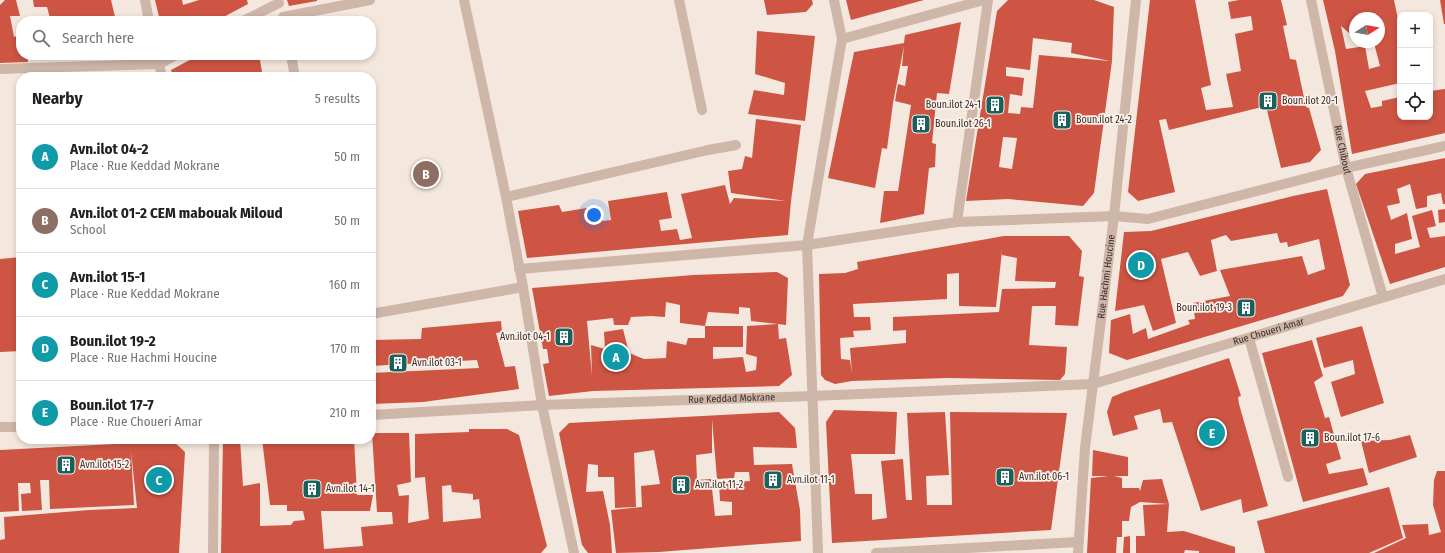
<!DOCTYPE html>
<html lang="en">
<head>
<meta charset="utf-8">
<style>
  body { margin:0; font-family:"Fira Sans Condensed",sans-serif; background:#f2f2f2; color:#202124 }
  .controls { position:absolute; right:12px; top:12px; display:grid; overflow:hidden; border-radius:8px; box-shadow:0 2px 6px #0003 }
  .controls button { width:36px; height:36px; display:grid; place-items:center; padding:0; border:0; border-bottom:1px solid #e0e0e0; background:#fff; color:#202124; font:20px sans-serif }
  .compass { position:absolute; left:1349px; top:12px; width:36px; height:36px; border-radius:50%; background:#fff; box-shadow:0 2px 6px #0003; rotate:79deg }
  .you { position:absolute; left:594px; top:215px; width:14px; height:14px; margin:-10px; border:3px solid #fff; border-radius:50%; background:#1a73e8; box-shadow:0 0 0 6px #1a73e833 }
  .badge { display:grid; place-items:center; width:26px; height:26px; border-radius:50%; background:#1b605d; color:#fff; font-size:13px; font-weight:700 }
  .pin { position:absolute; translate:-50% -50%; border:2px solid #fff; box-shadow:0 1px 4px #0006 }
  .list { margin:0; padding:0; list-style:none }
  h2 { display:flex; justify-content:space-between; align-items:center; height:52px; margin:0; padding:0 16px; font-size:17px }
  h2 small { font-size:13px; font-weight:400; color:#757577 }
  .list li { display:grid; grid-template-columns:26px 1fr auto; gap:12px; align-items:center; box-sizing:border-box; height:64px; padding:0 16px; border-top:1px solid #e0e0e0 }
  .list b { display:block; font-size:15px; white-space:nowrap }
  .list p { margin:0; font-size:13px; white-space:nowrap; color:#757577 }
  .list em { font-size:13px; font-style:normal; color:#757577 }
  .icon { flex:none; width:22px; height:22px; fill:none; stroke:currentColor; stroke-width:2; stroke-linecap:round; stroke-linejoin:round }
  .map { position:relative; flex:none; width:1445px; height:553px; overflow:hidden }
  .search { position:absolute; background:#fff; box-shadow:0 2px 6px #0003; left:16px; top:16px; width:360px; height:44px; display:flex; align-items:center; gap:10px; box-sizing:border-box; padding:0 14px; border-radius:16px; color:#757577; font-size:15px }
  .panel { position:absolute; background:#fff; box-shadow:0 2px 6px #0003; left:16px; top:72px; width:360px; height:372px; border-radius:16px }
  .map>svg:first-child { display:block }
  .building { fill:#ce5543; fill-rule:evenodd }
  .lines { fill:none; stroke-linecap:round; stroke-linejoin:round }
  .minor { stroke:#ceb6a9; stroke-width:10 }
  .labels { text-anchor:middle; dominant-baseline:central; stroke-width:3.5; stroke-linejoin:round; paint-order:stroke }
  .poi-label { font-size:10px; fill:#3b2d29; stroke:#fbf2ec; text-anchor:start }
  .street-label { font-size:10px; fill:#3b2d29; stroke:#fbf2ec }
</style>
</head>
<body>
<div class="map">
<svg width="1445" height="553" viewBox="0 0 1445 553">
  <rect width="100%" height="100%" fill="#f4e8de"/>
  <g class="building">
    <polygon points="5,0 16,0 20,16 10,16 14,37 21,34 21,55 27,55 28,62 0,63 0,5"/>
    <polygon points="33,0 111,0 116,21 39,21 50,18 47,7 34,7"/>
    <polygon points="155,0 182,0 183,5 199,0 247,0 248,4 216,21 160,21"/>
    <polygon points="287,0 317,0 317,1 289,6"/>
    <polygon points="764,0 812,0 813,4 806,12 767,15"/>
    <polygon points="846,0 924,0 851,20"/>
    <path d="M1008,0H1094L1114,7L1112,61L1094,193L1083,206L1008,199L966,201L997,11ZM1033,38L1072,43L1071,53L1110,61L1039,55L1033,108L1021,107L1020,114L1008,113L1010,94L1022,96L1024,78L1006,76V67L1030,70ZM1003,137L1017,138L1012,169L999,167Z"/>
    <polygon points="1150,0 1195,0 1211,85 1201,88 1206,110 1233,107 1226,74 1241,71 1235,34 1253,30 1251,16 1231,19 1228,2 1239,0 1281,0 1287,25 1283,26 1290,59 1296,60 1306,107 1309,108 1321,150 1310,162 1281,168 1266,106 1169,130 1166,119 1159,120 1175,192 1138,201 1128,192"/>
    <path d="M1323,0H1394L1400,29V83L1365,91L1371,108L1382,106V101L1400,97V117H1430V91L1445,89V133L1352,154L1335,51ZM1355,18H1379V42L1374,43L1380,66L1369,69L1365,46L1346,49L1341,26L1355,38Z"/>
    <polygon points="1440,0 1445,0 1445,24 1444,24"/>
    <polygon points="961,22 949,94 937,93 932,143 936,144 935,167 929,168 924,214 880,223 884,191 898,191 911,105 895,101 898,84 905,86 908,66 902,66 904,46 893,103 887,149 882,148 875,188 828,178 854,52 904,43 905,35"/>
    <polygon points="757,31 815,36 805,121 748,114 754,90 784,95 785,83 755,74"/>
    <polygon points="199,55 212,57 212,55 223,55 224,59 238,55 259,55 263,77 215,77 215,75 208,77 173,77 171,70"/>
    <polygon points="756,119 801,125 791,201 788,235 527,258 518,211 559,205 562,212 599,206 603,221 611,220 608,201 667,192 672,218 659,220 661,231 677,229 680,240 692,238 681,194 725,185 730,204 734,198 786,201 731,193 728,171 742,169 745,156 752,158"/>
    <polygon points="1445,158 1445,204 1443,204 1441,193 1427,196 1427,207 1416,209 1410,184 1397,189 1400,203 1387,206 1391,220 1407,213 1412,239 1395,244 1395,254 1420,247 1412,216 1432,210 1436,226 1427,228 1430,238 1445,236 1445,267 1390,284 1356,184 1365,174"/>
    <polygon points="1327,189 1350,285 1343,296 1127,360 1109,353 1111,320 1130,314 1133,334 1146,328 1148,339 1190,324 1188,320 1195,319 1193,303 1230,296 1220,270 1302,256 1308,275 1325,269 1319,239 1288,247 1287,242 1280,243 1277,233 1231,241 1226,235 1211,240 1217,271 1200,276 1188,252 1161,259 1176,323 1153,331 1144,305 1115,311 1124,232 1151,231 1293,196"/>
    <polygon points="1445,209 1445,222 1439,223 1438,210"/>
    <path d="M1004,236H1069L1082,251L1079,276L1084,277L1078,326L1055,325L1056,306H1032L1029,345L1067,347L1065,374L1060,380L947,378L852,381L835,384L825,380L821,375L819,274L845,273L858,269L857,262ZM1002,251V255L1017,258L1015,281L1056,282L1055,288L1002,289L999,312L893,317V331L906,330V343L850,348L852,373L850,360L841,359L840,338L854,337L853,331L871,330L870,317H854L853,304L947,299V274L959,273V306L996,307Z"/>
    <polygon points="21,257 21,351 0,352 0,259"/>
    <path d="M777,272L788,278L786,325L778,324L779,339L786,338L792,375L779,386L593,391L549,396L543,364L549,363L547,349H543L532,288L693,275ZM666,302L680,305V323L705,326V338H688L686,345L667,341L666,358L644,359L629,353L623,329L604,332L605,349L591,345L592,376L587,321L613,318L614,325H628L631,317L651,316L665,317ZM739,307L750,308L751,321L778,324L747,326L746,354L757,357L756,370L746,372L743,357L713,359V347H743V326H705L708,312L739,314Z"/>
    <polygon points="501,321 502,332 496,333 505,367 515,366 519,389 423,402 371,404 371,373 479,368 477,360 371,366 371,340 421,339 422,328"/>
    <polygon points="1362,326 1384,403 1341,417 1331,382 1355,374 1353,360 1324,368 1316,338"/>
    <polygon points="1312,340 1323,376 1314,382 1325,418 1329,417 1341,459 1326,464 1329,474 1363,468 1368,485 1303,502 1262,353"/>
    <polygon points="1229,358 1241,396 1238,397 1239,404 1268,506 1243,513 1241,499 1201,511 1172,422 1163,423 1160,409 1134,416 1138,429 1113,436 1107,412 1112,397 1124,392"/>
    <polygon points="834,410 897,412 895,454 851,454 855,494 872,494 872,520 887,518 881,461 903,459 906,500 912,500 907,413 945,412 949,475 926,476 927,505 952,505 950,412 1067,413 1051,530 832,543 826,422"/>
    <path d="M779,412L795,428L797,448L753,447L754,465L792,464L800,510L801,541L659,552L616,553L611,510L642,507L641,486L660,484L654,450L634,453L636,507L615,508L614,477H598V465L588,464L586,492L603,491L610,525L612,553H588L582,545L559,433L569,423ZM712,419L717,479L734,478L735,472H749L750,481L719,483L720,501L732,502V515L715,516L711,479L697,480L696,455L712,453Z"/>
    <path d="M469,429H507L519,435L547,546L541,553H221L223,439H240L243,486L260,483V526L291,525L294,521L305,520L303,511H287V505H270L262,439H354L357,495H373L370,511H321L324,549L363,546L361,527L393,524L392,512H377L372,433H409L411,482L397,485L399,496L409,495L408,523L429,519L425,477L415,478V434L469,432ZM451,485L452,492L473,494V500L479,499L481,518L443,522L442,486Z"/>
    <polygon points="1410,435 1417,457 1369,473 1361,441 1390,440"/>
    <polygon points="173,441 185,452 179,553 0,553 0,540 5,539 4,517 89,510 137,508 131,451 134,505 50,509 49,480 40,480 42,510 22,511 21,494 31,493 30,483 18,483 19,511 0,512 0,450"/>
    <polygon points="1093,450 1128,457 1128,476 1114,476 1122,478 1122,488 1139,488 1140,491 1143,480 1162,479 1169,504 1140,502 1131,507 1129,521 1122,521 1122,537 1117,537 1116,553 1087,553 1091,478 1109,476 1092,476"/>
    <polygon points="1437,471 1445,471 1445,553 1374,553 1406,538 1402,525 1428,524 1429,535 1441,532 1433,505 1434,480"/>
    <polygon points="1389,487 1403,538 1369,553 1265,553 1257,521"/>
    <polygon points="1169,504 1167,532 1184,531 1235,547 1235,553 1199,553 1199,551 1185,550 1184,553 1136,553 1136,536 1145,536 1143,505"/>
    <polygon points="1130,536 1130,553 1123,553 1124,537"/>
  </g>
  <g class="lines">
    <g class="minor">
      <polyline points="145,0 149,21"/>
      <polyline points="464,0 506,197 523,287 542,405 574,553"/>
      <polyline points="679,0 702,110"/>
      <path id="s1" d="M1311,0L1346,168L1383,297"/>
      <polyline points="283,17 370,0"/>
      <polyline points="243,21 279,3"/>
      <polyline points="842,39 984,0"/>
      <polyline points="157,55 162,77"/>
      <polyline points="291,55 295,77"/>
      <polyline points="0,69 159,64 176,55"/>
      <polyline points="506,197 708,150 736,145"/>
      <polyline points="957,222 988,0"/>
      <polyline points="519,269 807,245 957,222 1114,216 1148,219 1346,168 1445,146"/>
      <polyline points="371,314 523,287"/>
      <polyline points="1249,338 1288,477"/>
      <path id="s2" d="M371,415L542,405L812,396L1093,384L1445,279"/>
      <polyline points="0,427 21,427"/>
      <polyline points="213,553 214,439"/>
      <polyline points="818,553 807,245 842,39 834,0"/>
      <polyline points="876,553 1078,542"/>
      <path id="s3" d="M1078,553L1085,448L1114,216L1136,0"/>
    </g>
  </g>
  <defs>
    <symbol id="building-square" viewBox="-11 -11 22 22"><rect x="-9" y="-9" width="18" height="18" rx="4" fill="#1b605d" stroke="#fbf2ec"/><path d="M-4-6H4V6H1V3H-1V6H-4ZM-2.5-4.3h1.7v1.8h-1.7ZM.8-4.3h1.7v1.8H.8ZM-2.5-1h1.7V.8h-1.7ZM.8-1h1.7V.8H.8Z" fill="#fff"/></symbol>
  </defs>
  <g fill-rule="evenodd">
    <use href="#building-square" x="1257" y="90" width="22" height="22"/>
    <use href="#building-square" x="984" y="94" width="22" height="22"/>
    <use href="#building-square" x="1051" y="109" width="22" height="22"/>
    <use href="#building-square" x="910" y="113" width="22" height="22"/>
    <use href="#building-square" x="1235" y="297" width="22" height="22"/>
    <use href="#building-square" x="553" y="326" width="22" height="22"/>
    <use href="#building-square" x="387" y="352" width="22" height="22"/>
    <use href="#building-square" x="1299" y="427" width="22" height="22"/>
    <use href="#building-square" x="55" y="454" width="22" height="22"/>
    <use href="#building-square" x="994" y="466" width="22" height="22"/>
    <use href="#building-square" x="762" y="469" width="22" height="22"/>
    <use href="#building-square" x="670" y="474" width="22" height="22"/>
    <use href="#building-square" x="301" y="478" width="22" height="22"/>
  </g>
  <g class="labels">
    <g class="poi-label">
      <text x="1282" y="101">Boun.ilot 20-1</text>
      <text x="981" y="105" text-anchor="end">Boun.ilot 24-1</text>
      <text x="1076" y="120">Boun.ilot 24-2</text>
      <text x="935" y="124">Boun.ilot 26-1</text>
      <text x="1232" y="308" text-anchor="end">Boun.ilot 19-3</text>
      <text x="550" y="337" text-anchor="end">Avn.ilot 04-1</text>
      <text x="412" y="363">Avn.ilot 03-1</text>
      <text x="1324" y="438">Boun.ilot 17-6</text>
      <text x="80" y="465">Avn.ilot 15-2</text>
      <text x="1019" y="477">Avn.ilot 06-1</text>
      <text x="787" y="480">Avn.ilot 11-1</text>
      <text x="695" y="485">Avn.ilot 11-2</text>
      <text x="326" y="489">Avn.ilot 14-1</text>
    </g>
    <g class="street-label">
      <text stroke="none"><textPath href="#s1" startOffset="153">Rue Chibout</textPath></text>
      <text stroke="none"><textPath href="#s3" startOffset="278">Rue Hachmi Houcine</textPath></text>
      <text stroke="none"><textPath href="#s2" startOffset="906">Rue Choueri Amar</textPath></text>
      <text stroke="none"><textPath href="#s2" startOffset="361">Rue Keddad Mokrane</textPath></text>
    </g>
  </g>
</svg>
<div class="controls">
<button>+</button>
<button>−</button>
<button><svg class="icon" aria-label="locate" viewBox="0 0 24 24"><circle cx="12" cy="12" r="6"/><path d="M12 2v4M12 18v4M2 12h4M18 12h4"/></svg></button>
</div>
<svg class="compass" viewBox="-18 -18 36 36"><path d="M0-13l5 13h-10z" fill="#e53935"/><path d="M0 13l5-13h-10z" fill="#757577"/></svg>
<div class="you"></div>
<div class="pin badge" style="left:616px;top:357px;background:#0f9aa8">A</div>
<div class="pin badge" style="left:426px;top:174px;background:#8d6e63">B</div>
<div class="pin badge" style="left:159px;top:480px;background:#0f9aa8">C</div>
<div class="pin badge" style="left:1141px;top:265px;background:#0f9aa8">D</div>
<div class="pin badge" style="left:1212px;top:433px;background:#0f9aa8">E</div>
<div class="search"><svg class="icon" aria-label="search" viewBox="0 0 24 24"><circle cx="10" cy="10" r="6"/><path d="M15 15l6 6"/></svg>Search here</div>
<section class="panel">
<h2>Nearby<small>5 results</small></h2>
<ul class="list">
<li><span class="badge" style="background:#0f9aa8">A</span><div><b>Avn.ilot 04-2</b><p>Place · Rue Keddad Mokrane</p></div><em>50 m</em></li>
<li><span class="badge" style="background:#8d6e63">B</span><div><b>Avn.ilot 01-2 CEM mabouak Miloud</b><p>School</p></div><em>50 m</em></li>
<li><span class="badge" style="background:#0f9aa8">C</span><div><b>Avn.ilot 15-1</b><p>Place · Rue Keddad Mokrane</p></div><em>160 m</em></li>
<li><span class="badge" style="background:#0f9aa8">D</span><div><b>Boun.ilot 19-2</b><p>Place · Rue Hachmi Houcine</p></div><em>170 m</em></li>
<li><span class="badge" style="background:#0f9aa8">E</span><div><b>Boun.ilot 17-7</b><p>Place · Rue Choueri Amar</p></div><em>210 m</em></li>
</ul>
</section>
</div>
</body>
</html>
